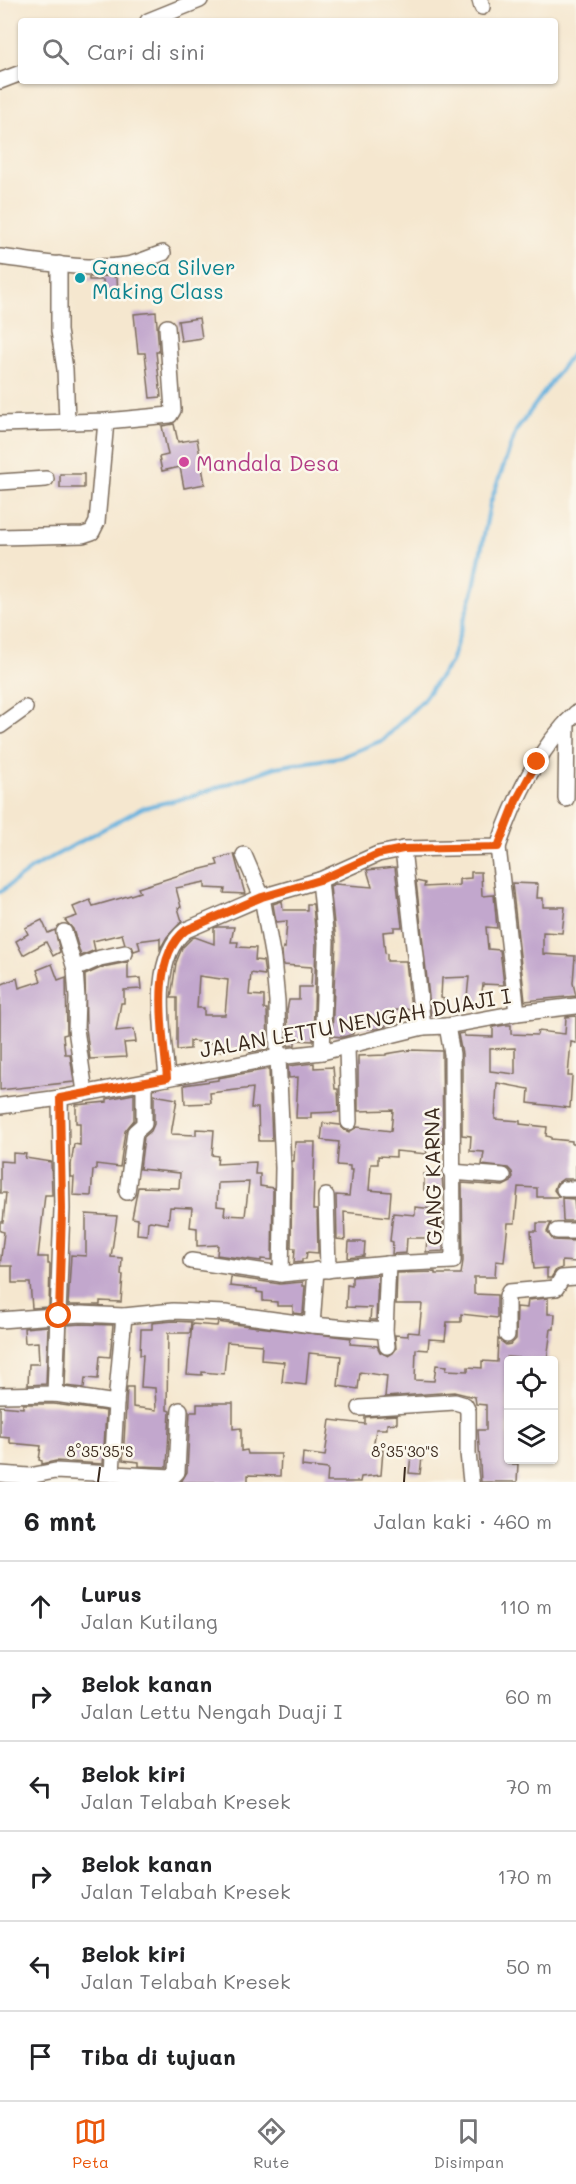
<!DOCTYPE html>
<html lang="id">
<head>
<meta charset="utf-8">
<style>
  body { margin:0; font-family:Mali,sans-serif; background:#f2f2f2; color:#202124 }
  .controls { position:absolute; right:18px; bottom:18px; display:grid; overflow:hidden; border-radius:6px; box-shadow:0 2px 4px #0004 }
  .controls button { width:54px; height:54px; display:grid; place-items:center; padding:0; border:0; border-bottom:2px solid #e0e0e0; background:#fff; color:#202124; font:30px sans-serif }
  .stop { position:absolute; width:18px; height:18px; margin:-14px; border:4px solid #ea580c; border-radius:50%; background:#fff }
  .stop.end { background:#ea580c; border-color:#fff; box-shadow:0 2px 6px #0008 }
  .list { margin:0; padding:0; list-style:none }
  h2 { display:flex; justify-content:space-between; align-items:center; height:78px; margin:0; padding:0 24px; font-size:26px }
  h2 small { font-size:20px; font-weight:400; color:#757577 }
  .list li { display:grid; grid-template-columns:39px 1fr auto; gap:18px; align-items:center; box-sizing:border-box; height:90px; padding:0 24px; border-top:2px solid #e0e0e0 }
  .list b { display:block; font-size:22px; white-space:nowrap }
  .list p { margin:0; font-size:20px; white-space:nowrap; color:#757577 }
  .list em { font-size:20px; font-style:normal; color:#757577 }
  .icon { flex:none; width:33px; height:33px; fill:none; stroke:currentColor; stroke-width:2; stroke-linecap:round; stroke-linejoin:round }
  .map { position:relative; flex:none; width:576px; height:1482px; overflow:hidden }
  .search { position:absolute; background:#fff; box-shadow:0 2px 4px #0004; left:18px; right:18px; top:18px; height:66px; display:flex; align-items:center; gap:15px; box-sizing:border-box; padding:0 21px; border-radius:6px; color:#757577; font-size:22px }
  .sheet { height:618px; background:#fff }
  nav { display:flex; justify-content:space-around; align-items:center; box-sizing:border-box; height:84px; border-top:2px solid #e0e0e0; background:#fff; font-size:16px; color:#757577 }
  nav a { display:grid; justify-items:center; gap:3px }
  nav .on { color:#ea580c }
  .map>svg:first-child { display:block }
  .lines { fill:none; stroke-linecap:round; stroke-linejoin:round }
  .stream { stroke:#65b1de; stroke-width:4 }
  .building { fill:#c2a7cd; fill-rule:evenodd }
  .minor-casing { stroke:#7c6c5c; stroke-width:18 }
  .minor { stroke:#fff; stroke-width:15 }
  .route { stroke:#ea580c; stroke-width:8 }
  .ticks { fill:none; stroke:#3b2a1e; stroke-width:2 }
  .culture-dot { fill:#0f9aa8; stroke:#fbf7ec; stroke-width:2 }
  .hotel-dot { fill:#d1479c; stroke:#fbf7ec; stroke-width:2 }
  .labels { text-anchor:middle; dominant-baseline:central; stroke-width:5; stroke-linejoin:round; paint-order:stroke }
  .culture-label { font-size:21px; fill:#0d838f; stroke:#fbf7ec; text-anchor:start }
  .hotel-label { font-size:21px; fill:#b23c85; stroke:#fbf7ec; text-anchor:start }
  .street-label { font-size:21px; fill:#3b2a1e; stroke:#fbf7ec }
  .ticks-label { font-size:15px; text-anchor:middle; fill:#3b2a1e; stroke:#fbf7ec; stroke-width:5; stroke-linejoin:round; paint-order:stroke }
</style>
</head>
<body>
<div class="map">
<svg width="576" height="1482" viewBox="0 0 576 1482">
  <rect width="100%" height="100%" fill="#fbf7ec"/>
  <filter id="ink" filterUnits="userSpaceOnUse"><feTurbulence type="fractalNoise" baseFrequency=".0167" numOctaves="2"/><feDisplacementMap in="SourceGraphic" scale="12" xChannelSelector="R" yChannelSelector="G"/><feConvolveMatrix kernelMatrix="1 2 1 2 8 2 1 2 1" color-interpolation-filters="sRGB"/></filter>
  <filter id="wash" filterUnits="userSpaceOnUse"><feTurbulence type="fractalNoise" baseFrequency=".008" numOctaves="4" result="noise"/><feDisplacementMap in="SourceGraphic" scale="24" xChannelSelector="R" yChannelSelector="G"/><feGaussianBlur stdDeviation="1.35" result="paint"/><feColorMatrix in="noise" values="0 0 0 0 0 0 0 0 0 0 0 0 0 0 0 0 0 1.4 0 .05"/><feComposite in="paint" operator="in"/></filter>
  <g filter="url(#wash)">
    <rect width="100%" height="100%" fill="#f5e7cf"/>
    <g class="lines">
      <polyline class="stream" points="0,892 34,867 142,808 193,796 276,767 341,757 383,740 422,701 451,662 474,587 490,504 516,431 576,348"/>
    </g>
    <g id="blocks">
      <g class="building">
        <polygon points="110,276 117,278 118,292 104,293 103,280 89,280 89,277"/>
        <polygon points="156,312 159,352 156,352 161,397 150,398 145,353 138,353 134,314"/>
        <polygon points="199,318 202,338 181,341 178,321"/>
        <polygon points="174,424 178,442 197,439 205,484 184,488 180,467 162,471 159,457 168,455 162,426"/>
        <rect x="60" y="474" width="24" height="14"/>
        <polygon points="234,854 245,894 224,893 225,889 205,888 205,882 176,888 181,907 178,908 182,921 167,937 160,949 160,938 138,941 140,949 134,951 132,946 125,944 122,934 93,941 95,950 81,956 73,929 65,920 77,916 73,907 90,900 93,906 121,898 140,892 138,888 189,872 218,865 216,859"/>
        <polygon points="395,867 402,927 394,927 394,931 383,932 385,953 387,954 387,961 406,961 411,1009 387,1011 386,1026 376,1029 354,1027 353,1034 343,1037 332,1036 336,942 330,886 335,884 372,887 367,870"/>
        <polygon points="471,872 481,872 482,896 494,895 497,928 486,927 488,949 500,950 504,985 483,984 480,1008 466,1007 469,977 442,978 441,998 444,999 444,1011 431,1015 416,881 425,883 424,887 459,885 459,879 471,878"/>
        <polygon points="512,883 538,884 537,898 543,898 543,907 565,907 562,933 543,932 543,954 575,956 573,983 576,996 525,1001"/>
        <polygon points="282,901 283,910 307,910 307,904 313,904 316,942 313,1041 295,1040 295,1045 288,1046 287,1010 289,1000 299,1000 299,987 311,987 312,967 283,965 282,952 283,947 285,948 287,921 276,922 273,904"/>
        <polygon points="42,920 48,933 55,930 60,952 53,956 46,942 23,955 16,941 28,934 25,928"/>
        <path d="M217,927H234L231,942H238L237,947L256,948L255,960L263,961L265,975L251,973L249,995L264,996V1009H267L268,1049L250,1052V1049L226,1048L227,1051H214V1043L190,1041V1049L177,1050V998H171L176,963L182,948L192,938L195,937L214,944V928ZM199,976L228,980L225,1015H204V1008H197Z"/>
        <polygon points="128,962 128,979 140,978 141,989 124,990 124,1003 121,1003 116,1031 134,1029 136,1042 124,1043 126,1057 90,1059 86,1028 85,975 103,967"/>
        <polygon points="52,964 58,980 66,977 67,1034 63,1035 65,1054 70,1054 74,1082 0,1090 0,985 17,978 19,988 41,981 37,970"/>
        <path d="M576,1016V1043L571,1042L568,1076H572L570,1108L528,1103L529,1089L497,1083L495,1119L520,1121V1124L547,1127L546,1136L551,1137V1139L572,1141V1144H576V1179H563L556,1184L554,1190L559,1197H537V1188L518,1187L515,1223H508L504,1262L496,1261L495,1277H474V1294L497,1295V1318L461,1314V1322H447L445,1340L429,1339L428,1350L416,1349L415,1380L434,1381L436,1365L447,1366L446,1370L468,1371V1367L482,1368V1361L497,1362L498,1339L506,1345L511,1344L516,1339L517,1307L527,1308L528,1300L548,1298V1314H555L554,1329H551L547,1360L507,1357L508,1464H518L517,1482H481L478,1430H486V1405L476,1404L475,1397L454,1392L385,1397L387,1376L360,1372L358,1389L338,1386L341,1356L309,1353L306,1385L282,1382L284,1362L261,1360L262,1345L227,1342L224,1374L202,1372V1375L187,1374L192,1324L217,1326L218,1322L224,1323L351,1338L350,1344L377,1346L380,1352L388,1356L393,1353L396,1349L395,1335L408,1336V1332L419,1333L422,1304H396L397,1273L435,1272V1274H461L463,1261L462,1183L503,1186L511,1182L513,1177L512,1172L508,1168L482,1165L484,1152L470,1151L471,1136L462,1135V1054L458,1034L464,1033V1036L493,1037V1027L505,1025H511V1034L537,1035L538,1031L565,1034L566,1017ZM515,1048V1074L490,1071V1049Z"/>
        <polygon points="410,1050 442,1051 443,1148 426,1149 427,1154 396,1151 396,1157 378,1156 378,1164 371,1164 369,1190 391,1192 389,1217 344,1212 345,1240 337,1239 336,1195 349,1196 352,1170 350,1170 350,1166 337,1165 339,1142 321,1140 323,1123 340,1125 344,1130 349,1132 357,1127 391,1131 393,1110 358,1111 358,1056 386,1055 386,1054"/>
        <polygon points="314,1063 314,1068 333,1067 335,1089 338,1089 339,1112 311,1113 311,1118 296,1118 298,1077 289,1078 288,1066"/>
        <polygon points="269,1069 272,1141 259,1141 258,1108 251,1108 253,1088 210,1093 211,1103 185,1104 184,1085 218,1080 218,1078"/>
        <polygon points="134,1094 134,1120 125,1131 120,1167 96,1164 96,1170 93,1170 91,1196 73,1195 74,1177 71,1177 71,1165 74,1144 80,1145 80,1123 76,1123 76,1105 107,1102 107,1099"/>
        <path d="M154,1095L177,1099L171,1134L196,1135V1129L214,1130L212,1155L218,1156L217,1164L256,1162L255,1174H260V1186L273,1188L272,1260L261,1259V1261L217,1255L218,1245L197,1246V1228L190,1227L192,1208L170,1207L168,1224L150,1221L148,1222L147,1235L137,1234L138,1219L132,1218L138,1187L179,1188L180,1173L140,1169L144,1137L151,1131L154,1124ZM249,1182L245,1216L224,1215L225,1207L217,1206L218,1183Z"/>
        <polygon points="295,1142 315,1142 313,1210 317,1210 318,1253 307,1252 306,1259 302,1259 302,1262 294,1263 295,1248 291,1248 292,1161 294,1161"/>
        <polygon points="13,1153 26,1154 25,1158 51,1162 52,1195 45,1195 38,1257 48,1257 48,1264 50,1264 49,1307 32,1308 30,1283 12,1283 12,1266 0,1266 4,1232 0,1231 0,1222 3,1222 6,1193 0,1193 0,1161 13,1162"/>
        <polygon points="424,1174 442,1174 443,1190 424,1190"/>
        <polygon points="562,1198 574,1199 576,1221 563,1221"/>
        <polygon points="415,1207 443,1210 443,1251 426,1252 427,1238 407,1238 406,1253 392,1254 393,1242 390,1241 393,1213 415,1215"/>
        <polygon points="86,1214 117,1216 111,1257 122,1258 121,1275 123,1275 121,1302 100,1301 100,1305 68,1305 71,1255 86,1256"/>
        <polygon points="537,1223 551,1223 547,1232 553,1240 576,1241 576,1262 562,1261 562,1268 556,1270 551,1278 547,1278 547,1268 534,1269 531,1231 537,1231"/>
        <polygon points="349,1242 365,1242 364,1256 348,1258"/>
        <polygon points="378,1275 376,1320 370,1320 371,1308 346,1307 347,1285 352,1286 352,1277"/>
        <polygon points="231,1277 280,1284 303,1282 303,1286 305,1286 303,1314 293,1313 293,1306 277,1306 277,1302 263,1301 263,1293 257,1292 257,1289 230,1286"/>
        <polygon points="173,1321 191,1322 190,1333 168,1333 167,1410 170,1411 167,1467 139,1466 139,1462 123,1460 127,1387 133,1387 133,1407 156,1410 155,1388 141,1387 143,1355 140,1355 141,1329 152,1329 152,1323"/>
        <polygon points="81,1324 113,1325 110,1357 100,1356 98,1379 85,1378 84,1388 65,1386 67,1325"/>
        <polygon points="48,1326 46,1384 28,1385 29,1364 39,1364 38,1342 25,1343 24,1328"/>
        <polygon points="213,1403 233,1403 233,1429 241,1428 241,1451 247,1450 248,1454 281,1454 280,1476 248,1475 248,1482 181,1482 187,1472 190,1412 197,1412 197,1404 213,1404"/>
        <polygon points="23,1404 54,1404 106,1411 103,1464 56,1461 42,1464 42,1461 39,1460 41,1446 10,1443 10,1438 0,1437 0,1406 23,1408"/>
        <polygon points="397,1415 397,1423 387,1424 387,1429 376,1429 373,1449 383,1450 381,1475 361,1477 360,1482 327,1482 328,1469 302,1466 303,1453 325,1456 330,1420 365,1424 365,1417"/>
        <polygon points="412,1448 423,1449 420,1474 409,1473"/>
      </g>
    </g>
  </g>
  <g filter="url(#ink)">
    <use href="#blocks" fill-opacity="0" stroke="#7c6c5c" stroke-width="1.5"/>
    <g class="lines">
      <defs>
        <g id="minor">
          <polyline points="480,0 482,7"/>
          <polyline points="148,21 200,0"/>
          <polyline points="0,81 21,73"/>
          <path d="M0,257C40,262 87,271 127,265C139,263 151,257 163,253"/>
          <polyline points="59,264 59,331 65,369 67,422"/>
          <polyline points="0,424 106,421 170,415 173,410 167,327"/>
          <polyline points="0,482 46,479"/>
          <polyline points="0,537 83,535 92,532 97,522 106,421"/>
          <polyline points="0,726 25,708"/>
          <polyline points="566,799 567,722"/>
          <polyline points="498,847 517,1013"/>
          <polyline points="403,849 423,1027"/>
          <polyline points="244,855 262,897 273,959 277,1001 278,1057 283,1168 281,1274"/>
          <polyline points="320,880 326,942 322,1052"/>
          <polyline points="64,932 75,969 77,998 76,1029 85,1092"/>
          <polyline points="75,969 100,958 125,953"/>
          <polyline points="347,1047 349,1122"/>
          <path d="M167,1078C164,1036 148,959 186,930L262,897L320,880L378,854L403,849L498,847C515,798 538,749 576,713"/>
          <polyline points="0,1106 60,1098 278,1057 322,1052 423,1027 447,1026 517,1013 576,1006"/>
          <polyline points="451,1172 503,1176"/>
          <polyline points="564,1189 576,1189"/>
          <polyline points="127,1192 135,1132 144,1124 144,1083"/>
          <polyline points="326,1196 328,1270"/>
          <polyline points="557,1231 576,1231"/>
          <polyline points="191,1261 281,1274 388,1264 453,1261 452,1054 447,1026"/>
          <polyline points="0,1320 81,1314 124,1316 173,1311 225,1313 312,1325 385,1331"/>
          <polyline points="312,1325 316,1270"/>
          <polyline points="507,1335 507,1296 509,1292 556,1288 562,1278 576,1277"/>
          <polyline points="387,1346 385,1331 388,1264"/>
          <polyline points="55,1394 62,1209 60,1098"/>
          <polyline points="0,1395 55,1394 116,1403"/>
          <polyline points="360,1408 455,1402 465,1405 468,1411 468,1453 471,1482"/>
          <polyline points="0,1474 29,1476 55,1471 172,1477 177,1472 180,1410"/>
          <polyline points="112,1474 116,1403 124,1316"/>
        </g>
      </defs>
      <use href="#minor" class="minor-casing"/>
      <use href="#minor" class="minor"/>
    </g>
  </g>
  <g class="lines" filter="url(#ink)">
    <path class="route" d="M59,1316L62,1209L60,1098L167,1078C164,1036 148,959 186,930L262,897L320,880L378,854L403,849L498,847L516,801L537,762"/>
  </g>
  <path class="ticks" d="M98,1482L100,1467M404,1482L405,1467"/>
  <circle class="culture-dot" cx="80" cy="278" r="6"/>
  <circle class="hotel-dot" cx="184" cy="462" r="6"/>
  <g class="labels">
    <g class="culture-label">
      <text x="92" y="266">Ganeca Silver<tspan x="92" dy="24">Making Class</tspan></text>
    </g>
    <g class="hotel-label">
      <text x="196" y="462">Mandala Desa</text>
    </g>
    <g class="street-label">
      <text transform="translate(355 1022) rotate(-10)">JALAN LETTU NENGAH DUAJI I</text>
      <text transform="translate(432 1176) rotate(-91)">GANG KARNA</text>
    </g>
  </g>
  <g class="ticks-label">
    <text x="100" y="1457">8°35'35"S</text>
    <text x="405" y="1457">8°35'30"S</text>
  </g>
</svg>
<div class="controls">
<button><svg class="icon" aria-label="locate" viewBox="0 0 24 24"><circle cx="12" cy="12" r="6"/><path d="M12 2v4M12 18v4M2 12h4M18 12h4"/></svg></button>
<button><svg class="icon" aria-label="layers" viewBox="0 0 24 24"><path d="M12 4l9 5-9 5-9-5zM3 14l9 5 9-5"/></svg></button>
</div>
<div class="stop" style="left:59px;top:1316px"></div>
<div class="stop end" style="left:537px;top:762px"></div>
<div class="search"><svg class="icon" aria-label="search" viewBox="0 0 24 24"><circle cx="10" cy="10" r="6"/><path d="M15 15l6 6"/></svg>Cari di sini</div>
</div>
<section class="sheet">
<h2>6 mnt<small>Jalan kaki · 460 m</small></h2>
<ul class="list">
<li><svg class="icon" aria-label="ahead" viewBox="0 0 24 24"><path d="M12 20V5M6 11l6-6 6 6"/></svg><div><b>Lurus</b><p>Jalan Kutilang</p></div><em>110 m</em></li>
<li><svg class="icon" aria-label="right" viewBox="0 0 24 24"><path d="M7 20v-9h11M14 6l5 5-5 5"/></svg><div><b>Belok kanan</b><p>Jalan Lettu Nengah Duaji I</p></div><em>60 m</em></li>
<li><svg class="icon" aria-label="left" viewBox="0 0 24 24"><path d="M17 20v-9H6M10 6l-5 5 5 5"/></svg><div><b>Belok kiri</b><p>Jalan Telabah Kresek</p></div><em>70 m</em></li>
<li><svg class="icon" aria-label="right" viewBox="0 0 24 24"><path d="M7 20v-9h11M14 6l5 5-5 5"/></svg><div><b>Belok kanan</b><p>Jalan Telabah Kresek</p></div><em>170 m</em></li>
<li><svg class="icon" aria-label="left" viewBox="0 0 24 24"><path d="M17 20v-9H6M10 6l-5 5 5 5"/></svg><div><b>Belok kiri</b><p>Jalan Telabah Kresek</p></div><em>50 m</em></li>
<li><svg class="icon" aria-label="arrive" viewBox="0 0 24 24"><path d="M6 21V4h12l-3 4 3 4H6"/></svg><div><b>Tiba di tujuan</b></div></li>
</ul>
</section>
<nav>
<a class="on"><svg class="icon" aria-label="map" viewBox="0 0 24 24"><path d="M3 6l6-2 6 2 6-2v14l-6 2-6-2-6 2zM9 4v14M15 6v14"/></svg>Peta</a>
<a><svg class="icon" aria-label="directions" viewBox="0 0 24 24"><path d="M12 3l9 9-9 9-9-9zM9 14v-3h6M13 9l2 2-2 2"/></svg>Rute</a>
<a><svg class="icon" aria-label="saved" viewBox="0 0 24 24"><path d="M7 4h10v16l-5-4-5 4z"/></svg>Disimpan</a>
</nav>
</body>
</html>
